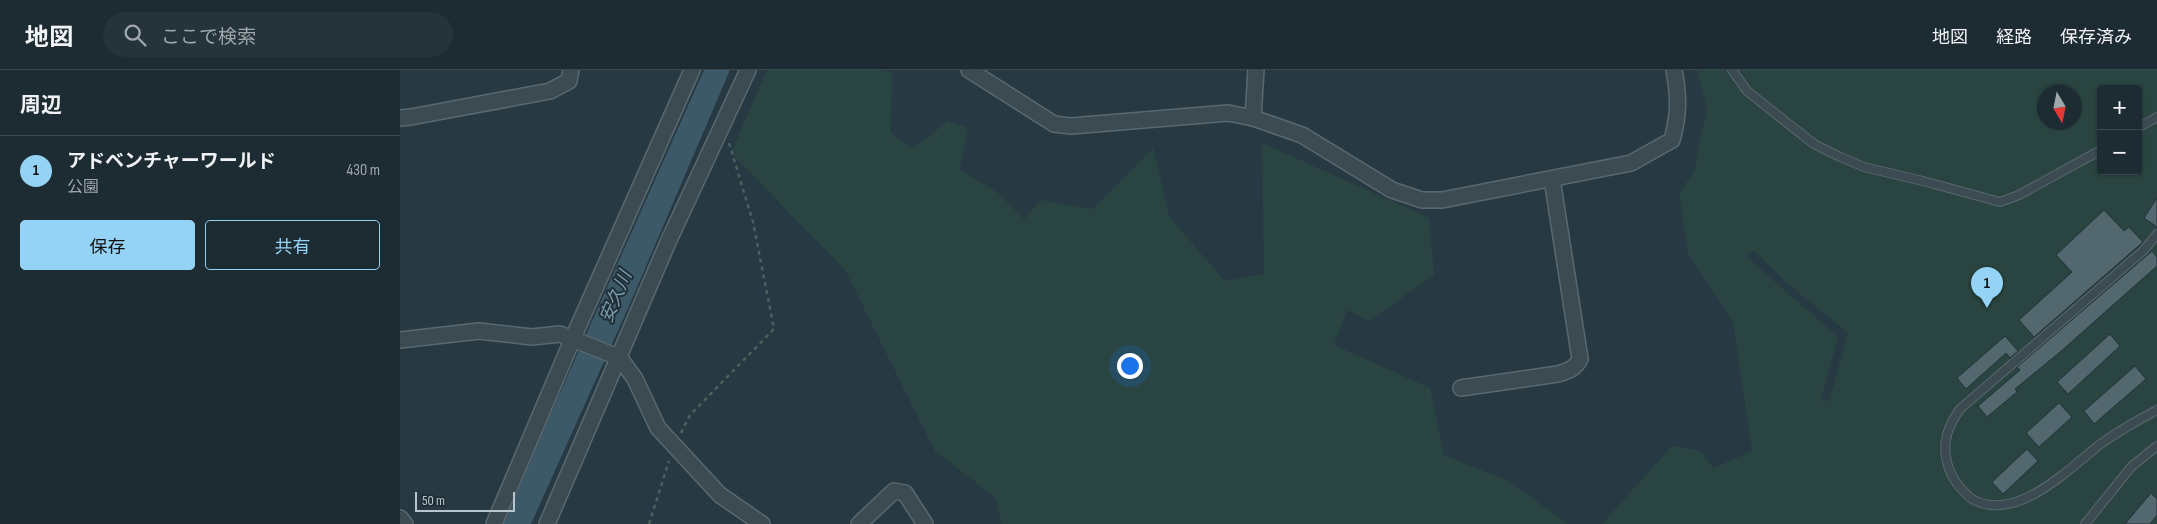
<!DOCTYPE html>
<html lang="ja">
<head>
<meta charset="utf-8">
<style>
  body { margin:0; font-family:"Sofia Sans Condensed","Noto Sans JP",sans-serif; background:#25333a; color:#f1f3f6 }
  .controls { position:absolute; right:15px; top:15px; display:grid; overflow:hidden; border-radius:5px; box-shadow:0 1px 4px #0004 }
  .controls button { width:45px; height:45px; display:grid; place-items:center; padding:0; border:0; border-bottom:1px solid #3b474d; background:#1d2b32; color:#f1f3f6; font:25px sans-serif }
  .compass { position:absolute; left:1637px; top:15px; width:45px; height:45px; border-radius:50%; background:#1d2b32; box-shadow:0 1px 4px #0004; rotate:170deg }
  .scale { position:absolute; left:15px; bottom:12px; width:100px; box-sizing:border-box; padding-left:5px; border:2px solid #b9c5cc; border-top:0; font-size:14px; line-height:18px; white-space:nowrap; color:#b9c5cc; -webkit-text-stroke:4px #202f37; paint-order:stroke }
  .you { position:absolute; left:729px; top:295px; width:18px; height:18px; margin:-12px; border:4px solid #fff; border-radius:50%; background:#1a73e8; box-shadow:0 0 0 8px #1a73e833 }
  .badge { display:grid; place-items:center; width:32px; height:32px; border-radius:50%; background:#94d2f6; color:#111; font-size:16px; font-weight:700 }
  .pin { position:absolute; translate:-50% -41px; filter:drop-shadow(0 1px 2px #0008) }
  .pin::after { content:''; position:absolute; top:26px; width:18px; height:15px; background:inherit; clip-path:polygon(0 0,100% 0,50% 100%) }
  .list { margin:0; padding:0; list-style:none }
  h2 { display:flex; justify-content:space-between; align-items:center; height:65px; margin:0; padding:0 20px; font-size:21px }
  h2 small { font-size:16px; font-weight:400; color:#a0a7ac }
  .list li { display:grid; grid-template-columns:32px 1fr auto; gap:15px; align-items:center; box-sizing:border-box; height:70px; padding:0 20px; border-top:1px solid #3b474d }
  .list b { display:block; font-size:19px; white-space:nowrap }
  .list p { margin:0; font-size:16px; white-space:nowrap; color:#a0a7ac }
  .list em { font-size:16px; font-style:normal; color:#a0a7ac }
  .actions { display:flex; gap:10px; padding:15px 20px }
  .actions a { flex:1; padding:11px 0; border:1px solid #94d2f6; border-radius:5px; text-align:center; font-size:18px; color:#94d2f6 }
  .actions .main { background:#94d2f6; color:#111 }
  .icon { flex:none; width:28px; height:28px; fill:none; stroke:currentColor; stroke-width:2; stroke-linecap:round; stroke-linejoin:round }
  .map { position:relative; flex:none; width:1757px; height:454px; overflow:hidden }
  header { display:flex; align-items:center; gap:30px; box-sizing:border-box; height:70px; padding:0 25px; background:#1d2b32; border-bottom:1px solid #3b474d }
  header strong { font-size:24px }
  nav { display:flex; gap:28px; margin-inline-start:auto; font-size:18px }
  .search { width:350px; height:45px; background:#25333a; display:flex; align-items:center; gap:12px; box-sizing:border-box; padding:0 18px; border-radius:28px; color:#a0a7ac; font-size:19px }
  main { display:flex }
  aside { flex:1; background:#1d2b32 }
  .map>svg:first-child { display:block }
  .green { fill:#2a4541; fill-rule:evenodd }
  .water { fill:#3c5968 }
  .building { fill:#53676f; stroke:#223139 }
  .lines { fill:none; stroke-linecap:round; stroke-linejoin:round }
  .lane-casing { stroke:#5a686f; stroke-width:10 }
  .street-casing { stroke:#5a686f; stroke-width:18 }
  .path { stroke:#4a615e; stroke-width:2.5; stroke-dasharray:4 4; stroke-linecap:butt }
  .lane { stroke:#3c4a52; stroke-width:8 }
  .street { stroke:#3c4a52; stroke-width:15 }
  .labels { text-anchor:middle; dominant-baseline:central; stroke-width:4; stroke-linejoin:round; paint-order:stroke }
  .water-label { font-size:18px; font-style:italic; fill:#7a9dad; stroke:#202f37 }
</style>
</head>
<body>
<header>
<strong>地図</strong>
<div class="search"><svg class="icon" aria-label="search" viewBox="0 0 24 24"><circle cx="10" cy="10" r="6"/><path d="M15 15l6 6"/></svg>ここで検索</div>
<nav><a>地図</a><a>経路</a><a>保存済み</a></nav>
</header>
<main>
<aside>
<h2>周辺<small></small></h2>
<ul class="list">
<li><span class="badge">1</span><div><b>アドベンチャーワールド</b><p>公園</p></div><em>430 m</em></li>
</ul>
<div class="actions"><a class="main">保存</a><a>共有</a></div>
</aside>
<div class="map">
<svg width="1757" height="454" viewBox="0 0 1757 454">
  <rect width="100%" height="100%" fill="#273942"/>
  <g class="green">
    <polygon points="367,0 485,0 492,3 491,63 512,79 548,51 568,58 560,100 597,122 624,149 641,130 693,139 753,78 770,148 825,211 864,204 862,73 1029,148 1034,205 969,251 947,240 934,275 1030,318 1044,385 1106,410 1169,454 601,454 596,428 535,381 445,200 331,83"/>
    <path d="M1297,0H1757V454H1202L1272,376L1300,381L1313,398L1352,381L1333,252L1288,183L1279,124L1297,96L1295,93L1307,40ZM1701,19H1738V101H1701ZM1644,22H1674V52H1644ZM1353,180L1387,213L1448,263L1429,331L1421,330L1438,267L1346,186Z"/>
  </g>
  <polygon class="water" points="304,0 330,0 229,236 131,454 104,454 143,361"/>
  <g class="building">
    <polygon points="1757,128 1757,157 1744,148"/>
    <polygon points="1704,140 1724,161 1729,157 1743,172 1634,267 1619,250 1672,202 1656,185"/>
    <polygon points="1752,181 1757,187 1757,196 1659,283 1615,319 1617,322 1587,347 1578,336 1620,300 1617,297"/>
    <polygon points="1710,264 1720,276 1668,324 1657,312"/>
    <polygon points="1605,266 1618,281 1610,288 1606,283 1566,319 1557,308"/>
    <polygon points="1735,296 1746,309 1694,354 1684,341"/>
    <polygon points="1659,333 1672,347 1639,377 1626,363"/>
    <polygon points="1627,379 1638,391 1603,424 1592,412"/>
    <polygon points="1751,423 1757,429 1757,445 1750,454 1725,454"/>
  </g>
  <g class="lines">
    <defs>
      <g id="lane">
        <polyline points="1332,0 1347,21 1414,74 1438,86 1464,97 1523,111 1600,132 1619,125 1701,80"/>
        <polyline points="1738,58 1757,47"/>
        <path d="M1757,164L1743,181L1560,339C1548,356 1542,372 1547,392C1551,408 1559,418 1572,429C1617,454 1669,398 1702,373C1719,361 1738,350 1757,340"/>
        <polyline points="1685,454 1732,396 1757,376"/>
      </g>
      <g id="street">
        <path d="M569,0L654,54L671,56L828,43L853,48L902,65L992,120L1022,130H1042L1231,93L1272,70C1279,45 1279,26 1274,0"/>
        <polyline points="0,48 11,47 150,21 169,11 171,0"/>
        <polyline points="853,48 856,0"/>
        <polyline points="0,270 79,261 132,267 160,264 220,288 235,309 258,358 320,425 362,454"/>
        <path d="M1061,318L1158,304C1168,301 1175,299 1180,289L1152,109"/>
        <polyline points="0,448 5,454"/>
        <polyline points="94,454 173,268 292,0"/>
        <polyline points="147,454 269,170 348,0"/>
        <polyline points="459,454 494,421 505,423 525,454"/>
      </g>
    </defs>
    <use href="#lane" class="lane-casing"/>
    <use href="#street" class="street-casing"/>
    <g class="path">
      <polyline points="281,363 290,345 374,259 353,152 329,73"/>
      <polyline points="249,454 269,391"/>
    </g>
    <use href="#lane" class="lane"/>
    <use href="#street" class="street"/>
  </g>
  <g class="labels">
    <g class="water-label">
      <text transform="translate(216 227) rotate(-67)">安久川</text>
    </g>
  </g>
</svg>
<div class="controls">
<button>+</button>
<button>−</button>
</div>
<svg class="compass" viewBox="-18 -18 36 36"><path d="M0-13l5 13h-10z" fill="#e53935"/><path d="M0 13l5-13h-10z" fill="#a0a7ac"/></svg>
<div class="scale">50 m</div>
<div class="you"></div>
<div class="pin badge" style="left:1587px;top:238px">1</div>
</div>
</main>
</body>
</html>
